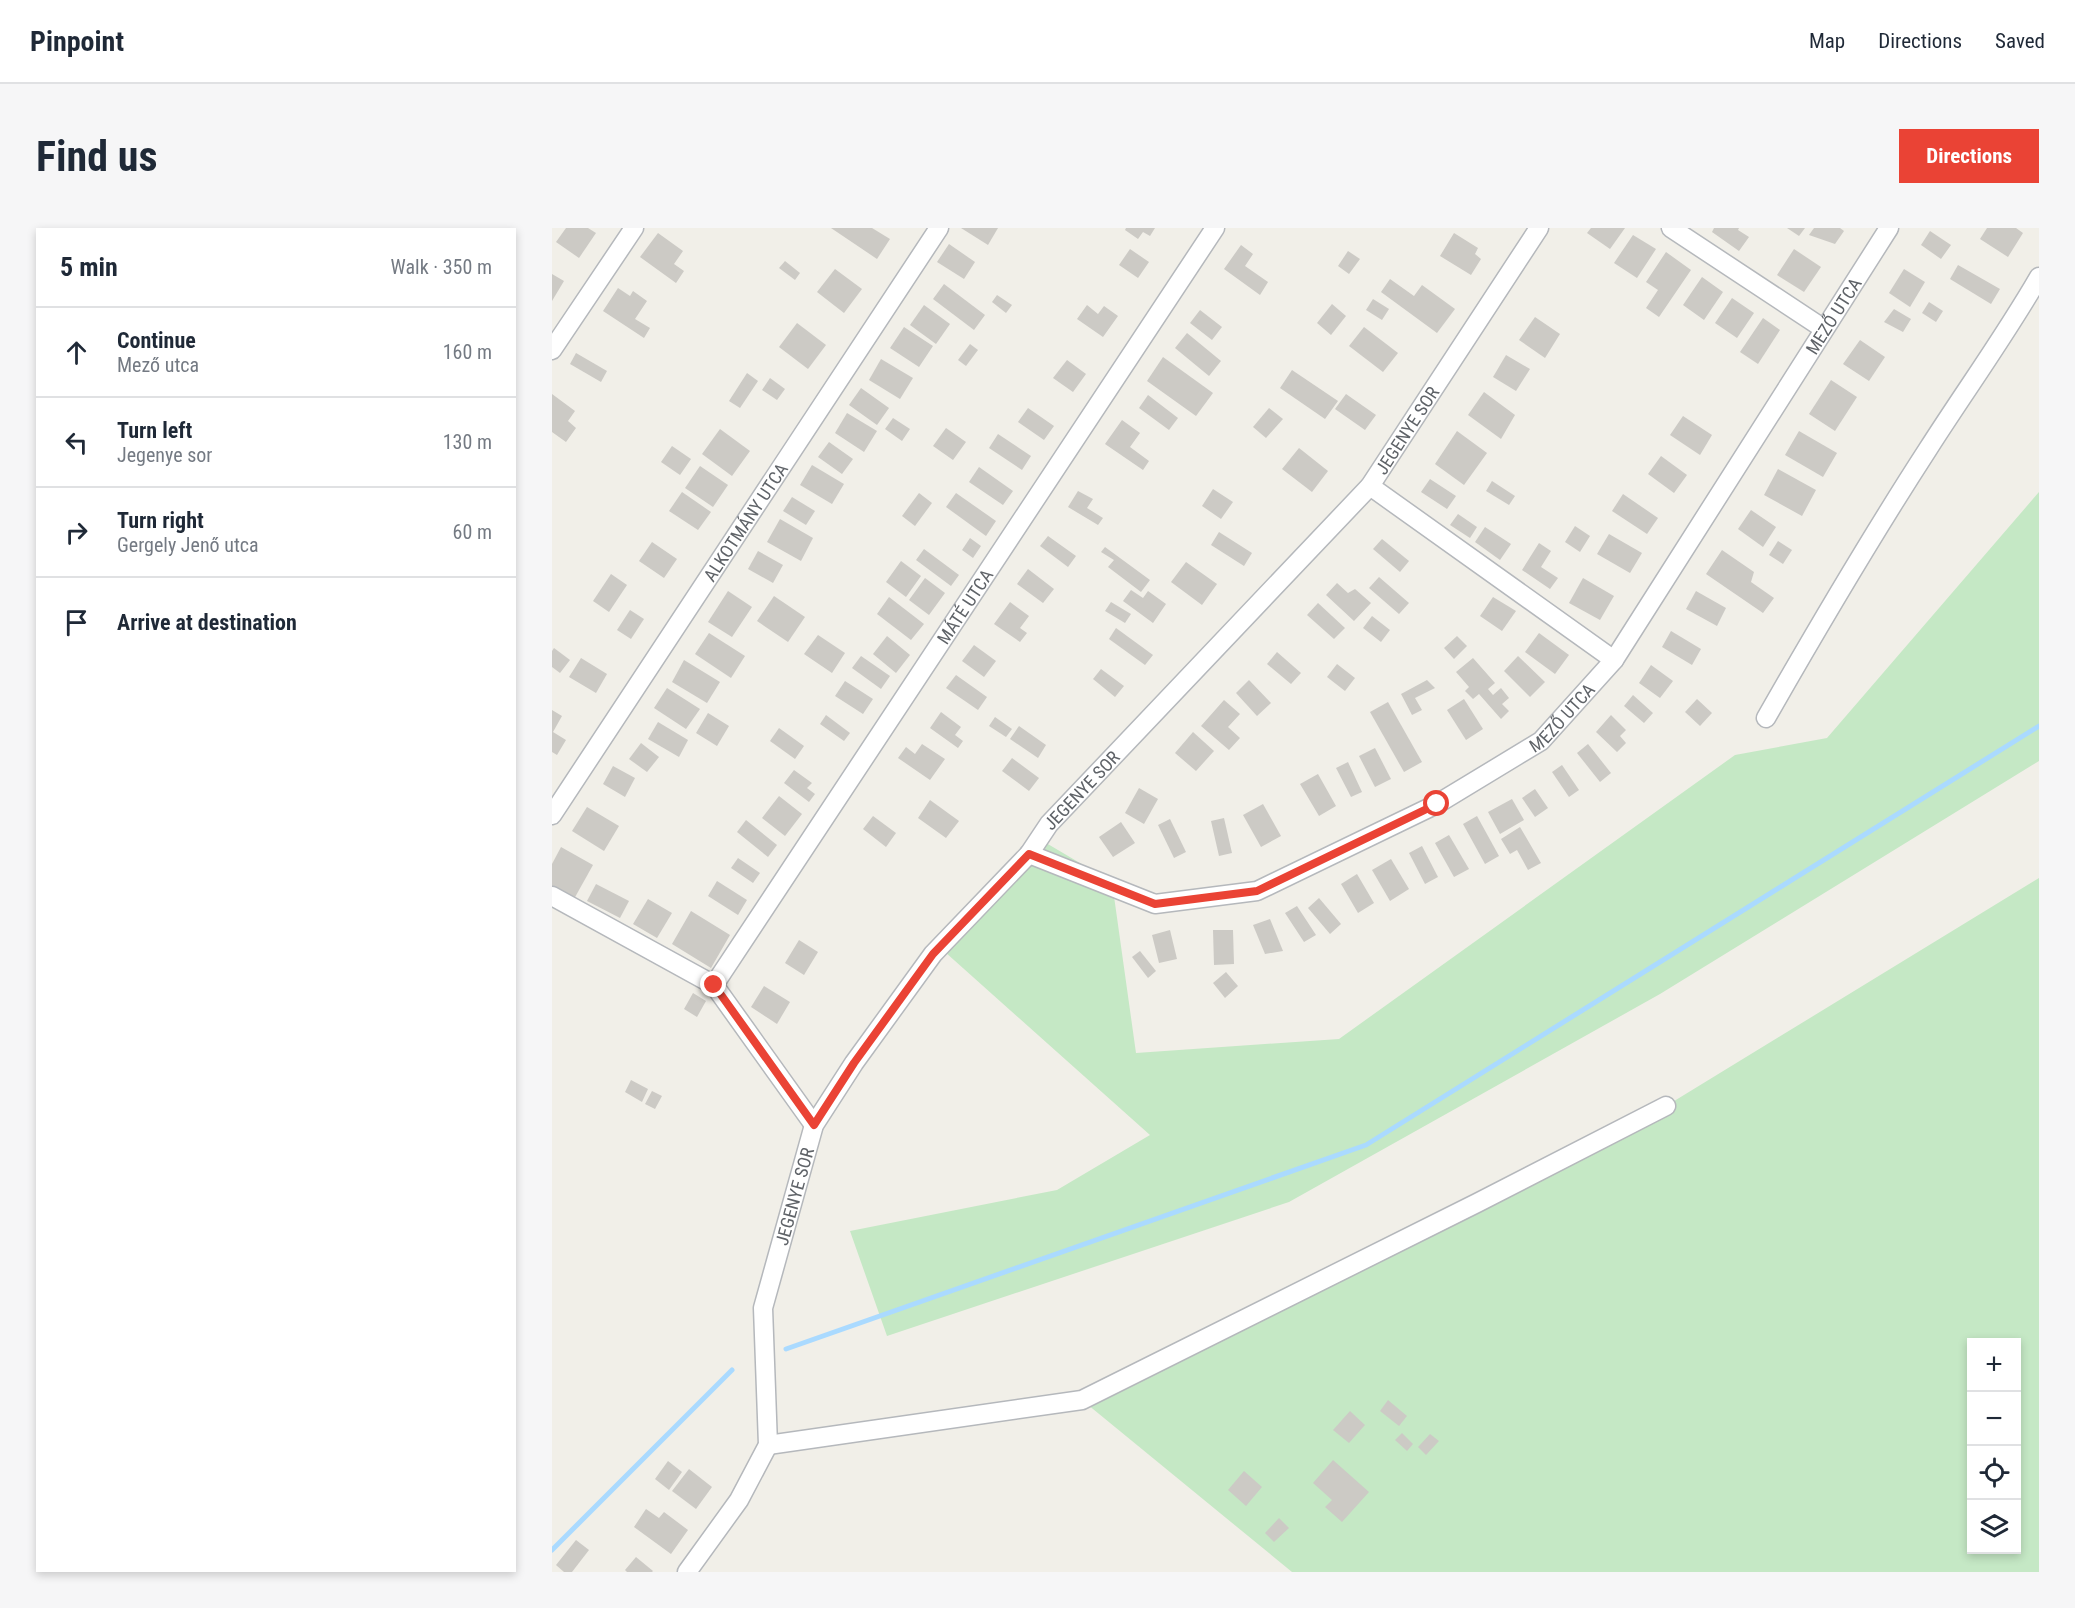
<!DOCTYPE html>
<html lang="en">
<head>
<meta charset="utf-8">
<style>
  body { margin:0; font-family:"Roboto Condensed",sans-serif; background:#f6f6f7; color:#1f2937 }
  .controls { position:absolute; right:18px; bottom:18px; display:grid; overflow:hidden; border-radius:0px; box-shadow:0 3px 9px #0003 }
  .controls button { width:54px; height:54px; display:grid; place-items:center; padding:0; border:0; border-bottom:2px solid #e0e1e3; background:#fff; color:#1f2937; font:30px sans-serif }
  .stop { position:absolute; width:18px; height:18px; margin:-14px; border:4px solid #ea4335; border-radius:50%; background:#fff }
  .stop.end { background:#ea4335; border-color:#fff; box-shadow:0 2px 6px #0008 }
  .list { margin:0; padding:0; list-style:none }
  h2 { display:flex; justify-content:space-between; align-items:center; height:78px; margin:0; padding:0 24px; font-size:26px }
  h2 small { font-size:20px; font-weight:400; color:#747a83 }
  .list li { display:grid; grid-template-columns:39px 1fr auto; gap:18px; align-items:center; box-sizing:border-box; height:90px; padding:0 24px; border-top:2px solid #e0e1e3 }
  .list b { display:block; font-size:22px; white-space:nowrap }
  .list p { margin:0; font-size:20px; white-space:nowrap; color:#747a83 }
  .list em { font-size:20px; font-style:normal; color:#747a83 }
  .icon { flex:none; width:33px; height:33px; fill:none; stroke:currentColor; stroke-width:2; stroke-linecap:round; stroke-linejoin:round }
  .map { position:relative; flex:none; width:1487px; height:1344px; overflow:hidden; border-radius:0px }
  header { display:flex; align-items:center; gap:36px; box-sizing:border-box; height:84px; padding:0 30px; background:#fff; border-bottom:2px solid #e0e1e3 }
  header strong { font-size:28px }
  nav { display:flex; gap:33px; margin-inline-start:auto; font-size:21px }
  .intro { display:flex; align-items:center; justify-content:space-between; box-sizing:border-box; height:144px; padding:0 36px }
  h1 { margin:0; font-size:42px }
  .button { padding:15px 27px; border-radius:0px; background:#ea4335; color:#fff; font-size:21px; font-weight:700 }
  main { display:flex; gap:36px; padding:0 36px }
  aside { flex:1; background:#fff; border-radius:0px; box-shadow:0 3px 9px #0003 }
  .map>svg:first-child { display:block }
  .green { fill:#c5e8c5; fill-rule:evenodd }
  .lines { fill:none; stroke-linecap:round; stroke-linejoin:round }
  .stream { stroke:#aadaff; stroke-width:5 }
  .building { fill:#cccac5 }
  .minor-casing { stroke:#b5b8bc; stroke-width:21 }
  .minor { stroke:#fff; stroke-width:18 }
  .route { stroke:#ea4335; stroke-width:8 }
  .labels { text-anchor:middle; dominant-baseline:central; stroke-width:6; stroke-linejoin:round; paint-order:stroke }
  .street-label { font-size:18px; fill:#5f6368; stroke:#fff }
</style>
</head>
<body>
<header>
<strong>Pinpoint</strong>
<nav><a>Map</a><a>Directions</a><a>Saved</a></nav>
</header>
<div class="intro"><h1>Find us</h1><a class="button">Directions</a></div>
<main>
<aside>
<h2>5 min<small>Walk · 350 m</small></h2>
<ul class="list">
<li><svg class="icon" aria-label="ahead" viewBox="0 0 24 24"><path d="M12 20V5M6 11l6-6 6 6"/></svg><div><b>Continue</b><p>Mező utca</p></div><em>160 m</em></li>
<li><svg class="icon" aria-label="left" viewBox="0 0 24 24"><path d="M17 20v-9H6M10 6l-5 5 5 5"/></svg><div><b>Turn left</b><p>Jegenye sor</p></div><em>130 m</em></li>
<li><svg class="icon" aria-label="right" viewBox="0 0 24 24"><path d="M7 20v-9h11M14 6l5 5-5 5"/></svg><div><b>Turn right</b><p>Gergely Jenő utca</p></div><em>60 m</em></li>
<li><svg class="icon" aria-label="arrive" viewBox="0 0 24 24"><path d="M6 21V4h12l-3 4 3 4H6"/></svg><div><b>Arrive at destination</b></div></li>
</ul>
</aside>
<div class="map">
<svg width="1487" height="1344" viewBox="0 0 1487 1344">
  <rect width="100%" height="100%" fill="#f1efe8"/>
  <g class="green">
    <polygon points="1487,264 1487,533 1108,766 737,974 335,1108 298,1003 505,962 598,907 393,724 484,609 560,654 584,825 787,811 1183,527 1275,510"/>
    <path d="M1487,650V1344H740L530,1172L1114,878ZM1420,1114H1464V1322H1420Z"/>
  </g>
  <g class="lines">
    <g class="stream">
      <polyline points="234,1121 814,917 1487,498"/>
      <polyline points="0,1322 180,1142"/>
    </g>
  </g>
  <g class="building">
    <polygon points="14,0 36,0 44,5 27,30 4,14"/>
    <polygon points="279,0 320,0 338,11 325,31"/>
    <polygon points="409,0 446,0 436,17"/>
    <polygon points="574,0 603,0 598,8 591,4 586,11 573,2"/>
    <polygon points="1039,0 1073,0 1058,21 1035,5"/>
    <polygon points="1162,0 1187,0 1186,2 1197,9 1187,23 1160,4"/>
    <polygon points="1235,0 1253,0 1247,8"/>
    <polygon points="1262,0 1288,0 1292,3 1283,16 1257,7"/>
    <polygon points="1435,0 1464,0 1471,5 1456,29 1428,11"/>
    <polygon points="1378,3 1399,17 1389,31 1369,17"/>
    <polygon points="106,5 131,23 122,36 132,43 124,55 88,29"/>
    <polygon points="902,5 926,20 923,26 929,31 919,47 888,28"/>
    <polygon points="1081,7 1104,21 1085,50 1062,35"/>
    <polygon points="397,16 423,34 412,51 385,34"/>
    <polygon points="689,17 701,26 693,38 716,54 708,67 672,41"/>
    <polygon points="578,21 597,34 586,50 567,37"/>
    <polygon points="1242,21 1269,39 1252,64 1225,47"/>
    <polygon points="796,23 808,31 797,46 786,38"/>
    <polygon points="1114,24 1139,42 1107,89 1094,80 1106,62 1094,54"/>
    <polygon points="233,33 248,45 243,52 227,40"/>
    <polygon points="1406,37 1448,61 1439,76 1398,51"/>
    <polygon points="283,41 310,61 292,85 265,64"/>
    <polygon points="1352,41 1373,54 1358,79 1337,65"/>
    <polygon points="0,46 12,53 0,73"/>
    <polygon points="1150,49 1171,64 1152,92 1131,77"/>
    <polygon points="838,51 862,68 870,57 903,81 885,105 829,64"/>
    <polygon points="392,56 433,87 422,102 381,71"/>
    <polygon points="66,60 78,68 81,63 95,73 83,91 98,100 92,110 51,83"/>
    <polygon points="445,67 460,77 454,85 440,74"/>
    <polygon points="1180,70 1202,85 1185,110 1163,95"/>
    <polygon points="821,71 837,81 830,92 814,82"/>
    <polygon points="1377,74 1391,83 1384,94 1370,85"/>
    <polygon points="780,76 794,88 779,107 765,95"/>
    <polygon points="372,77 398,96 384,116 358,97"/>
    <polygon points="535,77 546,86 552,78 566,88 551,109 525,91"/>
    <polygon points="1342,81 1359,91 1351,104 1332,94"/>
    <polygon points="648,82 670,99 660,112 638,95"/>
    <polygon points="983,89 1008,106 993,130 967,112"/>
    <polygon points="1211,90 1228,102 1206,136 1188,124"/>
    <polygon points="245,95 274,117 256,141 227,119"/>
    <polygon points="352,99 381,118 367,139 338,120"/>
    <polygon points="812,99 846,125 831,144 797,118"/>
    <polygon points="635,105 669,133 657,148 623,120"/>
    <polygon points="1308,112 1333,129 1317,153 1291,136"/>
    <polygon points="418,116 426,122 414,138 406,132"/>
    <polygon points="24,125 55,143 49,154 18,136"/>
    <polygon points="954,127 978,141 964,163 941,149"/>
    <polygon points="611,129 661,165 644,188 595,153"/>
    <polygon points="329,131 361,150 348,171 317,152"/>
    <polygon points="515,132 534,146 521,164 501,150"/>
    <polygon points="740,142 786,173 773,191 728,160"/>
    <polygon points="195,145 206,153 188,180 177,173"/>
    <polygon points="218,150 233,161 225,172 210,162"/>
    <polygon points="1279,152 1305,169 1283,203 1257,186"/>
    <polygon points="309,160 337,180 325,197 297,177"/>
    <polygon points="932,164 963,187 949,211 916,187"/>
    <polygon points="0,166 23,183 16,193 24,200 14,214 0,204"/>
    <polygon points="794,166 824,187 813,202 783,181"/>
    <polygon points="596,167 626,190 617,202 587,180"/>
    <polygon points="476,180 502,198 492,212 466,194"/>
    <polygon points="717,180 731,191 714,210 701,199"/>
    <polygon points="295,185 325,203 312,224 283,205"/>
    <polygon points="1131,188 1160,207 1148,227 1118,207"/>
    <polygon points="341,190 358,201 350,213 333,201"/>
    <polygon points="570,192 588,205 578,219 597,233 591,242 553,216"/>
    <polygon points="394,200 414,214 401,232 381,218"/>
    <polygon points="168,201 198,223 180,248 150,226"/>
    <polygon points="905,203 935,225 912,257 883,236"/>
    <polygon points="1247,203 1285,225 1271,249 1233,227"/>
    <polygon points="446,206 479,228 470,242 437,220"/>
    <polygon points="277,214 301,231 290,246 266,229"/>
    <polygon points="120,218 139,231 128,247 109,234"/>
    <polygon points="747,220 776,243 760,264 730,241"/>
    <polygon points="1109,228 1135,247 1122,265 1096,246"/>
    <polygon points="260,237 292,256 280,276 248,257"/>
    <polygon points="148,238 176,257 161,279 133,260"/>
    <polygon points="427,239 461,263 451,277 417,254"/>
    <polygon points="1226,241 1264,262 1250,288 1212,267"/>
    <polygon points="878,251 904,268 895,281 869,264"/>
    <polygon points="940,253 963,268 957,277 934,263"/>
    <polygon points="661,261 681,274 669,291 650,278"/>
    <polygon points="526,263 541,271 535,280 551,290 546,297 516,279"/>
    <polygon points="130,264 159,284 146,302 117,283"/>
    <polygon points="367,265 380,275 363,298 350,288"/>
    <polygon points="404,265 444,293 434,308 394,279"/>
    <polygon points="1071,266 1106,290 1095,306 1060,283"/>
    <polygon points="240,269 263,283 254,297 231,283"/>
    <polygon points="1199,282 1224,299 1211,319 1186,301"/>
    <polygon points="906,286 925,299 918,310 898,297"/>
    <polygon points="228,291 261,310 249,333 215,314"/>
    <polygon points="1023,298 1038,308 1028,324 1013,314"/>
    <polygon points="933,299 959,316 948,332 923,314"/>
    <polygon points="667,304 700,325 692,338 659,317"/>
    <polygon points="1057,306 1090,325 1078,345 1045,326"/>
    <polygon points="496,308 524,328 516,339 488,318"/>
    <polygon points="418,310 429,318 421,330 410,322"/>
    <polygon points="830,311 857,333 848,344 821,321"/>
    <polygon points="1226,313 1240,322 1231,336 1217,327"/>
    <polygon points="100,314 125,331 112,350 87,333"/>
    <polygon points="987,315 999,323 989,339 1006,350 998,361 970,342"/>
    <polygon points="553,319 598,352 589,364 556,339 562,332 549,324"/>
    <polygon points="372,321 407,347 399,358 364,332"/>
    <polygon points="1170,322 1202,344 1199,354 1222,370 1211,385 1154,346"/>
    <polygon points="206,323 231,337 221,355 196,341"/>
    <polygon points="349,333 369,348 354,369 334,354"/>
    <polygon points="634,334 665,356 650,377 619,354"/>
    <polygon points="476,341 502,361 491,375 465,356"/>
    <polygon points="59,346 75,357 57,384 41,373"/>
    <polygon points="827,349 857,375 847,386 817,360"/>
    <polygon points="373,350 393,365 377,387 357,372"/>
    <polygon points="1031,350 1062,368 1048,392 1017,375"/>
    <polygon points="785,355 796,365 803,361 819,375 802,393 774,367"/>
    <polygon points="579,362 591,370 596,363 614,376 601,395 571,373"/>
    <polygon points="176,363 200,379 180,409 156,394"/>
    <polygon points="1144,363 1174,380 1165,398 1134,381"/>
    <polygon points="222,368 253,389 236,414 205,393"/>
    <polygon points="337,369 372,396 359,412 325,386"/>
    <polygon points="941,369 964,383 950,403 928,388"/>
    <polygon points="458,374 477,388 468,400 475,405 468,414 442,396"/>
    <polygon points="559,374 579,386 573,395 553,383"/>
    <polygon points="766,375 793,400 782,411 755,387"/>
    <polygon points="78,382 92,391 79,411 65,402"/>
    <polygon points="820,388 838,402 829,414 811,400"/>
    <polygon points="564,400 601,427 593,437 557,411"/>
    <polygon points="1119,403 1149,421 1140,437 1110,419"/>
    <polygon points="157,405 193,428 179,450 143,426"/>
    <polygon points="987,405 1017,427 1003,446 973,424"/>
    <polygon points="266,407 293,425 280,445 252,426"/>
    <polygon points="335,408 358,427 344,445 321,426"/>
    <polygon points="905,408 915,418 902,431 892,420"/>
    <polygon points="422,417 444,433 432,449 410,433"/>
    <polygon points="2,420 18,432 8,445 0,439 0,423"/>
    <polygon points="725,424 749,445 739,456 715,436"/>
    <polygon points="309,428 338,448 329,461 300,440"/>
    <polygon points="966,428 993,454 978,469 952,443"/>
    <polygon points="29,430 55,446 44,465 17,449"/>
    <polygon points="921,430 943,455 936,461 941,467 949,460 957,470 950,476 957,483 949,491 927,466 921,471 913,463 917,459 904,444"/>
    <polygon points="132,432 168,454 155,475 120,454"/>
    <polygon points="785,436 803,450 793,463 775,449"/>
    <polygon points="1099,437 1121,453 1108,470 1087,455"/>
    <polygon points="549,441 572,458 563,469 541,451"/>
    <polygon points="404,447 435,469 426,482 394,460"/>
    <polygon points="697,452 719,475 705,488 684,465"/>
    <polygon points="875,452 883,460 863,470 870,482 860,487 849,466"/>
    <polygon points="293,453 321,471 311,486 283,468"/>
    <polygon points="115,460 148,481 134,501 102,480"/>
    <polygon points="1081,467 1101,485 1092,495 1072,478"/>
    <polygon points="912,471 931,501 914,512 895,482"/>
    <polygon points="1145,471 1160,485 1148,498 1133,484"/>
    <polygon points="672,472 688,486 676,499 688,510 677,522 649,498"/>
    <polygon points="836,474 870,534 852,544 818,484"/>
    <polygon points="0,482 10,488 1,504 14,512 5,527 0,524"/>
    <polygon points="389,484 409,499 403,507 411,513 406,520 378,500"/>
    <polygon points="156,485 177,498 165,518 144,505"/>
    <polygon points="274,487 298,505 292,513 268,496"/>
    <polygon points="1059,487 1074,502 1068,508 1074,515 1065,524 1044,504"/>
    <polygon points="443,489 460,501 454,509 437,498"/>
    <polygon points="106,494 136,512 127,529 96,511"/>
    <polygon points="467,498 494,517 486,530 458,511"/>
    <polygon points="227,500 252,518 243,531 218,513"/>
    <polygon points="641,504 662,523 644,543 623,525"/>
    <polygon points="89,515 107,529 95,544 77,531"/>
    <polygon points="370,516 393,531 378,552 346,530 354,519 363,526"/>
    <polygon points="1036,516 1059,545 1048,554 1025,525"/>
    <polygon points="823,520 839,551 823,559 807,528"/>
    <polygon points="460,530 487,550 477,563 450,543"/>
    <polygon points="796,534 810,564 799,569 784,540"/>
    <polygon points="1010,537 1027,562 1017,569 1000,544"/>
    <polygon points="61,538 83,550 73,569 51,556"/>
    <polygon points="242,542 260,555 255,560 263,566 257,574 232,555"/>
    <polygon points="766,546 784,578 767,588 748,556"/>
    <polygon points="587,560 606,571 592,596 573,585"/>
    <polygon points="983,561 996,580 983,589 970,570"/>
    <polygon points="227,568 250,586 233,608 210,590"/>
    <polygon points="960,571 972,592 948,606 936,584"/>
    <polygon points="378,572 407,593 394,610 366,590"/>
    <polygon points="711,576 729,608 709,619 691,587"/>
    <polygon points="35,579 67,598 52,623 20,603"/>
    <polygon points="321,588 344,605 334,619 311,601"/>
    <polygon points="925,588 947,628 933,636 911,596"/>
    <polygon points="672,590 680,625 667,628 659,593"/>
    <polygon points="618,591 634,624 622,630 606,597"/>
    <polygon points="194,592 225,617 216,629 185,604"/>
    <polygon points="569,594 583,615 561,629 547,609"/>
    <polygon points="968,599 989,635 976,642 965,622 958,626 949,611"/>
    <polygon points="897,607 917,641 902,649 883,615"/>
    <polygon points="870,618 886,649 873,656 857,625"/>
    <polygon points="9,619 41,637 22,671 0,659 0,636"/>
    <polygon points="186,630 208,645 201,655 179,640"/>
    <polygon points="839,631 857,661 838,673 820,642"/>
    <polygon points="805,646 822,675 806,685 789,656"/>
    <polygon points="165,653 195,672 186,687 156,668"/>
    <polygon points="44,656 77,673 68,690 35,673"/>
    <polygon points="767,670 789,696 778,706 756,680"/>
    <polygon points="96,671 120,685 105,710 81,696"/>
    <polygon points="745,678 764,707 752,714 733,685"/>
    <polygon points="139,683 178,707 159,740 120,716"/>
    <polygon points="718,691 731,723 713,726 701,697"/>
    <polygon points="618,702 625,731 607,735 600,707"/>
    <polygon points="661,702 681,702 682,736 662,737"/>
    <polygon points="247,712 266,724 252,747 233,735"/>
    <polygon points="588,723 604,743 596,750 580,729"/>
    <polygon points="674,744 686,758 673,770 661,755"/>
    <polygon points="212,758 238,774 225,796 199,779"/>
    <polygon points="141,765 154,773 145,789 132,781"/>
    <polygon points="79,852 96,861 90,874 73,864"/>
    <polygon points="100,863 110,868 103,881 93,876"/>
    <polygon points="836,1172 855,1188 847,1198 828,1183"/>
    <polygon points="798,1183 813,1197 797,1215 781,1202"/>
    <polygon points="850,1205 861,1216 855,1223 843,1212"/>
    <polygon points="878,1206 887,1213 874,1227 866,1219"/>
    <polygon points="781,1232 817,1264 790,1294 773,1279 780,1272 761,1255"/>
    <polygon points="116,1233 130,1244 117,1262 103,1251"/>
    <polygon points="137,1241 160,1259 144,1281 120,1263"/>
    <polygon points="692,1243 710,1259 694,1278 676,1262"/>
    <polygon points="94,1281 107,1290 112,1284 136,1302 119,1326 82,1299"/>
    <polygon points="727,1290 737,1300 722,1314 713,1305"/>
    <polygon points="24,1312 37,1322 20,1344 12,1344 4,1337"/>
    <polygon points="84,1329 101,1343 100,1344 75,1344 73,1342"/>
  </g>
  <g class="lines">
    <defs>
      <g id="minor">
        <polyline points="1119,0 1272,101"/>
        <polyline points="0,122 82,0"/>
        <polyline points="818,258 1062,432"/>
        <path d="M1214,490C1266,399 1319,309 1376,221C1413,163 1453,108 1487,49"/>
        <path id="s1" d="M0,587L387,0"/>
        <path id="s2" d="M477,626L603,676L705,663L885,576L989,513L1062,432L1337,0"/>
        <polyline points="0,668 162,757 262,897"/>
        <path id="s3" d="M162,757L663,0"/>
        <polyline points="216,1217 530,1172 925,975 1114,878"/>
        <path id="s4" d="M135,1344L187,1272L216,1217L211,1080L262,897L302,835L381,726L477,626L497,596L818,258L987,0"/>
      </g>
    </defs>
    <use href="#minor" class="minor-casing"/>
    <use href="#minor" class="minor"/>
  </g>
  <g class="lines">
    <polyline class="route" points="162,757 262,897 302,835 381,726 477,626 603,676 705,663 885,576"/>
  </g>
  <g class="labels">
    <g class="street-label">
      <text stroke="none"><textPath href="#s2" startOffset="1077">MEZŐ UTCA</textPath></text>
      <text stroke="none"><textPath href="#s4" startOffset="1394">JEGENYE SOR</textPath></text>
      <text stroke="none"><textPath href="#s1" startOffset="351">ALKOTMÁNY UTCA</textPath></text>
      <text stroke="none"><textPath href="#s3" startOffset="454">MÁTÉ UTCA</textPath></text>
      <text stroke="none"><textPath href="#s2" startOffset="591">MEZŐ UTCA</textPath></text>
      <text stroke="none"><textPath href="#s4" startOffset="908">JEGENYE SOR</textPath></text>
      <text stroke="none"><textPath href="#s4" startOffset="404">JEGENYE SOR</textPath></text>
    </g>
  </g>
</svg>
<div class="controls">
<button>+</button>
<button>−</button>
<button><svg class="icon" aria-label="locate" viewBox="0 0 24 24"><circle cx="12" cy="12" r="6"/><path d="M12 2v4M12 18v4M2 12h4M18 12h4"/></svg></button>
<button><svg class="icon" aria-label="layers" viewBox="0 0 24 24"><path d="M12 4l9 5-9 5-9-5zM3 14l9 5 9-5"/></svg></button>
</div>
<div class="stop" style="left:885px;top:576px"></div>
<div class="stop end" style="left:162px;top:757px"></div>
</div>
</main>
</body>
</html>
